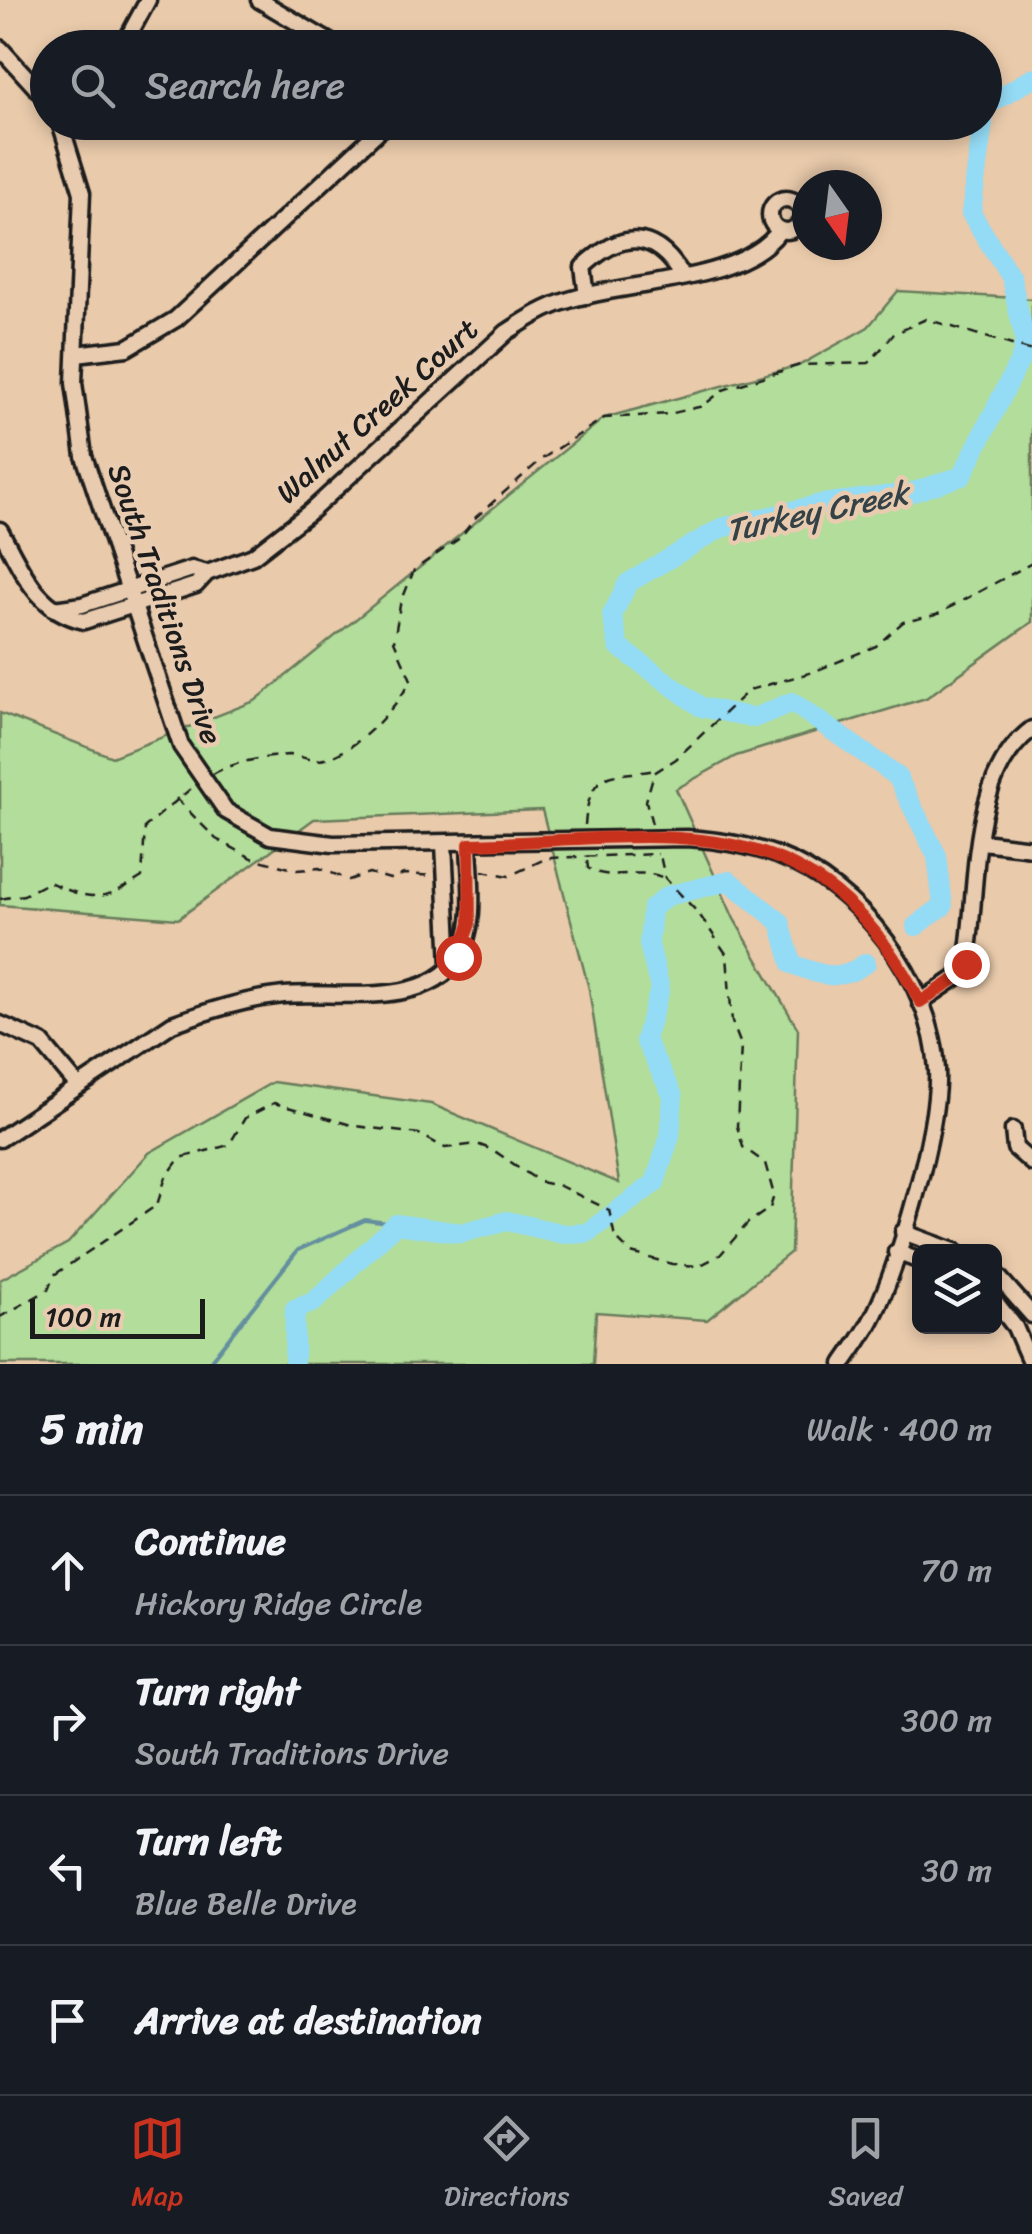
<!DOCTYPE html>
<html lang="en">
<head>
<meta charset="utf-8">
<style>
  body { margin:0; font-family:Sriracha,sans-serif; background:#20242c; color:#f1f3f6 }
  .controls { position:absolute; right:30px; bottom:30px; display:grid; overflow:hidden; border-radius:15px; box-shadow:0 5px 15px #0003 }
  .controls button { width:90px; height:90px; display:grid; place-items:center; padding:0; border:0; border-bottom:2px solid #363941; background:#171b24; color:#f1f3f6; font:50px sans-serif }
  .compass { position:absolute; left:792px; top:170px; width:90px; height:90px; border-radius:50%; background:#171b24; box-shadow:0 5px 15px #0003; rotate:166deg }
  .scale { position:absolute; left:30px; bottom:25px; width:175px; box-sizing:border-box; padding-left:10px; border:5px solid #1c1c1c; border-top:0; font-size:28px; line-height:35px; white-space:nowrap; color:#1c1c1c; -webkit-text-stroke:8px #e9ccb0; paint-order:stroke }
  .stop { position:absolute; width:30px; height:30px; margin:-22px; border:8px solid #c8321e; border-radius:50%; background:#fff }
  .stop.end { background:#c8321e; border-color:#fff; box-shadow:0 2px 10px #0008 }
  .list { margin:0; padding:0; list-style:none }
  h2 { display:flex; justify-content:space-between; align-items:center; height:130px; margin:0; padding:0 40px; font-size:42px }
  h2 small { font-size:32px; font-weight:400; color:#9ea1a6 }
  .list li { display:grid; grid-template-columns:65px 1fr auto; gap:30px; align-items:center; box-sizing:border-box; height:150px; padding:0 40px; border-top:2px solid #363941 }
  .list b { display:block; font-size:38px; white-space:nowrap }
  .list p { margin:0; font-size:32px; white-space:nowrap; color:#9ea1a6 }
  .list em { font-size:32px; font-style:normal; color:#9ea1a6 }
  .icon { flex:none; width:55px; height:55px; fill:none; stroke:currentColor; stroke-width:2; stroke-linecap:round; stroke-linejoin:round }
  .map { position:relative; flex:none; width:1032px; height:1364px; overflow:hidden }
  .search { position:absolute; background:#171b24; box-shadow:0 5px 15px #0003; left:30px; right:30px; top:30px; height:110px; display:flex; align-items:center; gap:25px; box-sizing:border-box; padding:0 35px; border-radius:55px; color:#9ea1a6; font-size:38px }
  .sheet { height:730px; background:#171b24 }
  nav { display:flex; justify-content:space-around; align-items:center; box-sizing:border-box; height:140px; border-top:2px solid #363941; background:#171b24; font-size:28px; color:#9ea1a6 }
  nav a { display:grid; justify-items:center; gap:5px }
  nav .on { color:#c8321e }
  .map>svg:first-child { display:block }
  .green { fill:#b3dd9a; stroke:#687c5b; stroke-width:2.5 }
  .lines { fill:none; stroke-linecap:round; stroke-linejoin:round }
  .stream { stroke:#648f9e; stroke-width:4 }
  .river { stroke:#94dbf5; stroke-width:20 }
  .minor-casing { stroke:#1c1c1c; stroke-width:21 }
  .path { stroke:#1c1c1c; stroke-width:2.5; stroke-dasharray:10 8; stroke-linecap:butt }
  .minor { stroke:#e9ccb0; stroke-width:14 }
  .route { stroke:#c8321e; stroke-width:12 }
  .labels { text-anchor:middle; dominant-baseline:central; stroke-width:9; stroke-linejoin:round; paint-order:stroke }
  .street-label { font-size:30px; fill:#1c1c1c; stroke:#e9ccb0 }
  .water-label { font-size:32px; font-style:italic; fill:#344247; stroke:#e9ccb0 }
</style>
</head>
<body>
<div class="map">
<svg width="1032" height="1364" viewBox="0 0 1032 1364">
  <rect width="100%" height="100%" fill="#e9caab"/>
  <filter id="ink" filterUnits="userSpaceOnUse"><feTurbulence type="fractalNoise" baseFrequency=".01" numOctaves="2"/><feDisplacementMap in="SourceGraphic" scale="20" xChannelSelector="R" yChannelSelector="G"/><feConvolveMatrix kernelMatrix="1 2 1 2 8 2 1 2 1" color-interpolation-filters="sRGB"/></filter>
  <g filter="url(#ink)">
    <polygon class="green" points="898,291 1032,299 1032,622 926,698 736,756 676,789 734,919 798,1029 791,1252 707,1320 596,1312 593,1364 0,1364 0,1280 68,1243 149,1153 273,1082 431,1104 619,1183 589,989 542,810 314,819 178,919 0,905 0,713 112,757 255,701 604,418 800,365 868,327"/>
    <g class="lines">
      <polyline class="stream" points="208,1364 298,1250 365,1220 396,1224"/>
      <g class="river">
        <polyline points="984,115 986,106 1032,78"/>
        <polyline points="916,926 943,906 937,856 897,776 792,702 754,718 701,707 619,647 612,615 628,583 721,528 821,504 910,493 962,476 1022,356 1025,339 1011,278 971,213 983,122"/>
        <path d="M294,1364L295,1309L314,1302L396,1224L461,1233L507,1221L564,1234L587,1233L655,1183L670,1136L673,1096L645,1040L660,989L649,944L652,909L667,896L729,881L780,922L792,964C820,975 839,983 866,963"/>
      </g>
      <defs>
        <g id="minor">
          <polyline points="259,0 340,48"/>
          <polyline points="0,48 48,101"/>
          <polyline points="122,48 148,0"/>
          <path d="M60,122L82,193L74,383L84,456L181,746L226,811L270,836L333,844L687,838C717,840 749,845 777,855C860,886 932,981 937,1070C940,1125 898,1270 872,1319C864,1335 853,1349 843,1364"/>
          <circle cx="786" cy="215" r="16"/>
          <path d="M587,296L583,267C620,232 653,228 682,275"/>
          <polyline points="76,354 127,348 176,319 388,122"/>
          <path d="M0,530C22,570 36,610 84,621L196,585L207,573L253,556L311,511L507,332C527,319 546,307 569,300C629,281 743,283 780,230"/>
          <polyline points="54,609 82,605 192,569 207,573"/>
          <polyline points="982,842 1032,848"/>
          <polyline points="444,844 450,965"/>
          <path d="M920,1002L957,977L966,964C979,891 967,777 1032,729"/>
          <polyline points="0,1024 42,1043 78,1086"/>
          <polyline points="1013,1130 1015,1148 1032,1163"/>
          <path d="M0,1139L172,1024C208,1011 245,999 284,995C335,990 425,1010 458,958C478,925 470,881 469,844"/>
          <polyline points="903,1232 957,1252"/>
          <polyline points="896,1252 920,1261"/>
          <polyline points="994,1272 1032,1315"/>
          <polyline points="994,1300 1015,1327 1031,1364"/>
        </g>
      </defs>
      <use href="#minor" class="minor-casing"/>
      <g class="path">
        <path d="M213,774C232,762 265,757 288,755C299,755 309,761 319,760C353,756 397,707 411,680L394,641L400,605L414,570L460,538L476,517L542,459L604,418L669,414L703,406L723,390L800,365L869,363L894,334L926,319L1032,351"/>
        <polyline points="176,798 216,839 252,858 297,870 319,868 349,880 369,873 390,879 404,874 435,876"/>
        <polyline points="652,824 646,801 654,773 676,759 749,690 813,672 876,646 903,622 936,615 1032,563"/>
        <path d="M585,825C590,765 612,778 656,770"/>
        <path d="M587,861L588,868C610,883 638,866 664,878"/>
        <polyline points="482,871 509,876 547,858 658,854"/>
        <path d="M0,899L24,895L49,882C91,901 103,902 142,877L145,827L194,786"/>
        <polyline points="0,1317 48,1290 54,1275 157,1205 166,1177 180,1158 229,1145 245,1118 274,1103 355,1126 419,1134 445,1148 477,1144 493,1150 540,1182 560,1186 609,1210 615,1237 631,1253 672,1264 699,1266 720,1255 748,1223 770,1208 774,1195 765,1163 743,1147 737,1126 741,1045 732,1022 727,955 699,914 665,878 659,851"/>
      </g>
      <use href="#minor" class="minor"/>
    </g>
  </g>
  <g class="lines" filter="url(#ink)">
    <path class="route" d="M458,957L470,924L469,844C665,839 814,796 920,1002L958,977L966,964"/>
  </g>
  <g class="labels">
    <g class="street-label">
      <text transform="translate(377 411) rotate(-42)">Walnut Creek Court</text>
      <text transform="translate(165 604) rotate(71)">South Traditions Drive</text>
    </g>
    <g class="water-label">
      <text transform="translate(817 512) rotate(-12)">Turkey Creek</text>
    </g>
  </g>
</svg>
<div class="controls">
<button><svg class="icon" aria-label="layers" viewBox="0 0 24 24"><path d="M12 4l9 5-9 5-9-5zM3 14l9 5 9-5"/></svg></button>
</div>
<svg class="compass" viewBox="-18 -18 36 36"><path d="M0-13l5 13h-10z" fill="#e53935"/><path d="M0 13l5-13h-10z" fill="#9ea1a6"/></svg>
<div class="scale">100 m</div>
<div class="stop" style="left:458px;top:957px"></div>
<div class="stop end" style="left:966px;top:964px"></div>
<div class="search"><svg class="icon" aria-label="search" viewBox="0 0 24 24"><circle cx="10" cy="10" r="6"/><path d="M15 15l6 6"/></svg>Search here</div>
</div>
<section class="sheet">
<h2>5 min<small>Walk · 400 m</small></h2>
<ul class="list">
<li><svg class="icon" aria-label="ahead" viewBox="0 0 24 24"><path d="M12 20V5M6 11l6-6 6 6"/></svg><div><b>Continue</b><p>Hickory Ridge Circle</p></div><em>70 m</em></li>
<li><svg class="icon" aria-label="right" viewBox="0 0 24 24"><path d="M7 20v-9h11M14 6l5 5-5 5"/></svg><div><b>Turn right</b><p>South Traditions Drive</p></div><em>300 m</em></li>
<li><svg class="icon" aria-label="left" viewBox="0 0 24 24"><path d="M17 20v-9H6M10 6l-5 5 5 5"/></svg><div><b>Turn left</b><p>Blue Belle Drive</p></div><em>30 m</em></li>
<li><svg class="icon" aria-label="arrive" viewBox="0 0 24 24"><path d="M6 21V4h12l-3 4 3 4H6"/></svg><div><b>Arrive at destination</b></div></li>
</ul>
</section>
<nav>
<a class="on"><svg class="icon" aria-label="map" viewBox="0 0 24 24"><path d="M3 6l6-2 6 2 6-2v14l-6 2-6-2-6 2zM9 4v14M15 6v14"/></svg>Map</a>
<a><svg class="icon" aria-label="directions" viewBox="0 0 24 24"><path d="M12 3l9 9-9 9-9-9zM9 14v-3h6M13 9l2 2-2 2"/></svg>Directions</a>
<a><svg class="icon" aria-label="saved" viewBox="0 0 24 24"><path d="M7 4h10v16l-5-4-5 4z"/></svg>Saved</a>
</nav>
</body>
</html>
